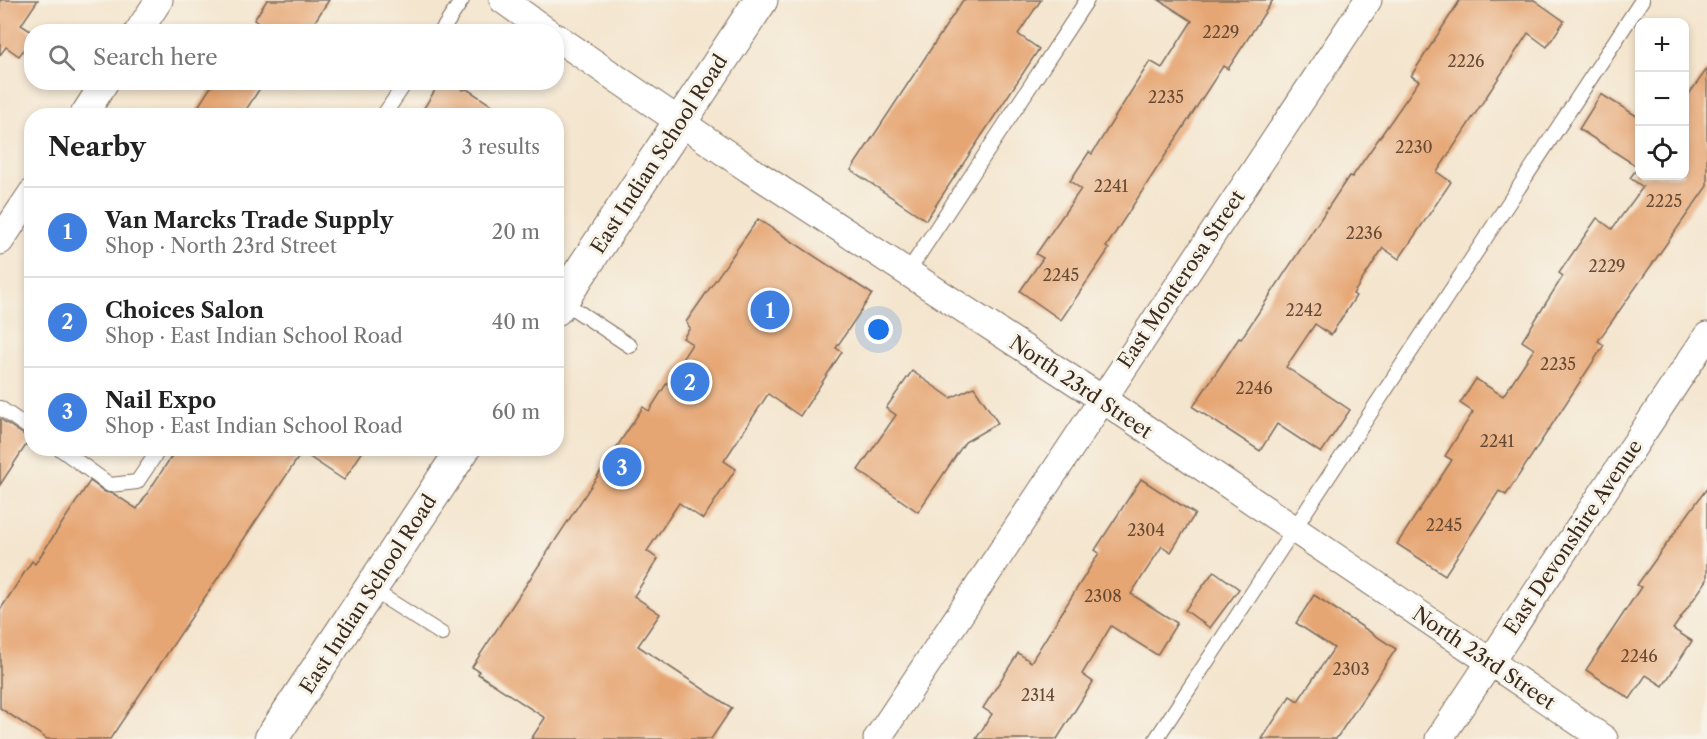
<!DOCTYPE html>
<html lang="en">
<head>
<meta charset="utf-8">
<style>
  body { margin:0; font-family:"Libre Caslon Text",serif; background:#f2f2f2; color:#222 }
  .controls { position:absolute; right:18px; top:18px; display:grid; overflow:hidden; border-radius:12px; box-shadow:0 3px 9px #0003 }
  .controls button { width:54px; height:54px; display:grid; place-items:center; padding:0; border:0; border-bottom:2px solid #e0e0e0; background:#fff; color:#222; font:30px sans-serif }
  .you { position:absolute; left:879px; top:330px; width:21px; height:21px; margin:-15px; border:4px solid #fff; border-radius:50%; background:#1a73e8; box-shadow:0 0 0 9px #1a73e833 }
  .badge { display:grid; place-items:center; width:39px; height:39px; border-radius:50%; background:#d1495b; color:#fff; font-size:20px; font-weight:700 }
  .pin { position:absolute; translate:-50% -50%; border:3px solid #fff; box-shadow:0 2px 6px #0006 }
  .list { margin:0; padding:0; list-style:none }
  h2 { display:flex; justify-content:space-between; align-items:center; height:78px; margin:0; padding:0 24px; font-size:26px }
  h2 small { font-size:20px; font-weight:400; color:#767676 }
  .list li { display:grid; grid-template-columns:39px 1fr auto; gap:18px; align-items:center; box-sizing:border-box; height:90px; padding:0 24px; border-top:2px solid #e0e0e0 }
  .list b { display:block; font-size:22px; white-space:nowrap }
  .list p { margin:0; font-size:20px; white-space:nowrap; color:#767676 }
  .list em { font-size:20px; font-style:normal; color:#767676 }
  .icon { flex:none; width:33px; height:33px; fill:none; stroke:currentColor; stroke-width:2; stroke-linecap:round; stroke-linejoin:round }
  .map { position:relative; flex:none; width:1707px; height:739px; overflow:hidden }
  .search { position:absolute; background:#fff; box-shadow:0 3px 9px #0003; left:24px; top:24px; width:540px; height:66px; display:flex; align-items:center; gap:15px; box-sizing:border-box; padding:0 21px; border-radius:24px; color:#767676; font-size:22px }
  .panel { position:absolute; background:#fff; box-shadow:0 3px 9px #0003; left:24px; top:108px; width:540px; height:348px; border-radius:24px }
  .map>svg:first-child { display:block }
  .building { fill:#e6a673 }
  .lines { fill:none; stroke-linecap:round; stroke-linejoin:round }
  .service-casing { stroke:#7c6b5c; stroke-width:16 }
  .minor-casing { stroke:#7c6b5c; stroke-width:29 }
  .secondary-casing { stroke:#7c6b5c; stroke-width:35 }
  .service { stroke:#fff; stroke-width:14 }
  .minor { stroke:#fff; stroke-width:27 }
  .secondary { stroke:#fff; stroke-width:33 }
  .labels { text-anchor:middle; dominant-baseline:central; stroke-width:6; stroke-linejoin:round; paint-order:stroke }
  .number-label { font-size:16px; fill:#664933 }
  .street-label { font-size:20px; fill:#3b2a1e; stroke:#f7f3e8 }
</style>
</head>
<body>
<div class="map">
<svg width="1707" height="739" viewBox="0 0 1707 739">
  <rect width="100%" height="100%" fill="#f7f3e8"/>
  <filter id="ink" filterUnits="userSpaceOnUse"><feTurbulence type="fractalNoise" baseFrequency=".0167" numOctaves="2"/><feDisplacementMap in="SourceGraphic" scale="12" xChannelSelector="R" yChannelSelector="G"/><feConvolveMatrix kernelMatrix="1 2 1 2 8 2 1 2 1" color-interpolation-filters="sRGB"/></filter>
  <filter id="wash" filterUnits="userSpaceOnUse"><feTurbulence type="fractalNoise" baseFrequency=".008" numOctaves="4" result="noise"/><feDisplacementMap in="SourceGraphic" scale="24" xChannelSelector="R" yChannelSelector="G"/><feGaussianBlur stdDeviation="1.35" result="paint"/><feColorMatrix in="noise" values="0 0 0 0 0 0 0 0 0 0 0 0 0 0 0 0 0 1.4 0 .05"/><feComposite in="paint" operator="in"/></filter>
  <g filter="url(#wash)">
    <rect width="100%" height="100%" fill="#f4e5ce"/>
    <g id="blocks">
      <g class="building">
        <polygon points="0,0 38,0 21,25 32,32 32,39 19,56 6,47 0,55"/>
        <polygon points="267,0 329,0 308,32 271,32 254,20"/>
        <polygon points="963,0 1041,0 1018,34 1039,49 926,220 851,170"/>
        <polygon points="1159,0 1273,0 1228,69 1223,66 1106,247 1109,249 1061,320 1020,291 1043,258 1036,254 1081,189 1070,181 1089,152 1092,154 1150,61 1162,68 1192,21"/>
        <polygon points="1460,0 1534,0 1564,21 1547,47 1528,33 1437,172 1451,182 1399,259 1383,248 1353,294 1356,296 1331,335 1315,324 1286,367 1350,410 1321,453 1277,424 1260,451 1193,407 1239,338 1241,339 1349,176 1352,177 1419,81 1411,76"/>
        <polygon points="1707,69 1707,186 1598,341 1604,345 1506,495 1499,491 1445,575 1397,544 1452,460 1445,456 1473,412 1460,403 1476,379 1503,396 1534,349 1522,341 1563,276 1559,273 1597,218 1612,229 1643,187 1630,178 1638,167 1579,129 1601,94 1640,118 1640,176 1684,176 1684,101"/>
        <polygon points="214,82 264,82 242,116 192,116"/>
        <polygon points="440,82 451,82 463,90 467,89 508,116 419,116"/>
        <polygon points="758,219 872,294 836,348 842,352 800,416 768,394 724,461 736,469 703,519 679,503 647,551 658,559 634,596 660,614 638,646 732,708 711,739 531,739 545,718 478,674 479,671 472,667 643,407 649,411 692,344 683,338 690,328 686,322"/>
        <polygon points="912,371 951,398 974,387 998,423 965,442 918,512 858,470 896,415 886,408"/>
        <polygon points="0,419 30,439 0,485"/>
        <polygon points="177,448 365,448 344,480 302,452 110,739 47,739 0,708 0,610 32,561 35,564 90,481 105,492 114,494 137,509"/>
        <polygon points="1141,479 1195,514 1171,552 1162,546 1131,594 1177,623 1157,655 1111,626 1082,674 1093,682 1057,739 976,739 992,714 983,708 1018,653 1031,662 1099,553 1095,550"/>
        <polygon points="1707,488 1707,580 1673,629 1692,641 1663,686 1646,675 1630,699 1586,670 1641,587 1637,585"/>
        <polygon points="1214,571 1239,589 1210,628 1185,610"/>
        <polygon points="1314,595 1396,649 1336,739 1262,739 1290,696 1298,701 1334,648 1296,623"/>
      </g>
    </g>
  </g>
  <g filter="url(#ink)">
    <use href="#blocks" fill-opacity="0" stroke="#7c6b5c" stroke-width="1.5"/>
    <g class="lines">
      <defs>
        <g id="service">
          <polyline points="441,32 462,0"/>
          <polyline points="383,116 406,82"/>
          <polyline points="907,273 1087,0"/>
          <polyline points="562,301 630,346"/>
          <polyline points="0,408 32,430"/>
          <polyline points="59,448 110,485 137,482 160,448"/>
          <polyline points="371,589 442,634"/>
          <polyline points="1156,739 1642,0"/>
        </g>
        <g id="minor">
          <polyline points="503,0 548,32"/>
          <polyline points="138,32 159,0"/>
          <polyline points="556,37 749,169 1102,399 1604,739"/>
          <polyline points="83,116 105,82"/>
          <polyline points="0,241 32,193"/>
          <polyline points="877,739 1368,0"/>
          <polyline points="1439,739 1707,336"/>
        </g>
        <g id="secondary">
          <polyline points="556,309 761,0"/>
          <polyline points="271,739 464,448"/>
        </g>
      </defs>
      <use href="#service" class="service-casing"/>
      <use href="#minor" class="minor-casing"/>
      <use href="#secondary" class="secondary-casing"/>
      <use href="#service" class="service"/>
      <use href="#minor" class="minor"/>
      <use href="#secondary" class="secondary"/>
    </g>
  </g>
  <g class="labels">
    <g class="number-label">
      <text x="1221" y="32">2229</text>
      <text x="1466" y="61">2226</text>
      <text x="1166" y="97">2235</text>
      <text x="1414" y="147">2230</text>
      <text x="1111" y="186">2241</text>
      <text x="1664" y="201">2225</text>
      <text x="1364" y="233">2236</text>
      <text x="1607" y="266">2229</text>
      <text x="1061" y="275">2245</text>
      <text x="1304" y="310">2242</text>
      <text x="1558" y="364">2235</text>
      <text x="1254" y="388">2246</text>
      <text x="1497" y="441">2241</text>
      <text x="1444" y="525">2245</text>
      <text x="1146" y="530">2304</text>
      <text x="1103" y="596">2308</text>
      <text x="1639" y="656">2246</text>
      <text x="1351" y="669">2303</text>
      <text x="1038" y="695">2314</text>
    </g>
    <g class="street-label">
      <text transform="translate(659 154) rotate(-57)">East Indian School Road</text>
      <text transform="translate(1181 279) rotate(-56)">East Monterosa Street</text>
      <text transform="translate(1081 387) rotate(34)">North 23rd Street</text>
      <text transform="translate(1573 537) rotate(-56)">East Devonshire Avenue</text>
      <text transform="translate(368 594) rotate(-57)">East Indian School Road</text>
      <text transform="translate(1484 658) rotate(34)">North 23rd Street</text>
    </g>
  </g>
</svg>
<div class="controls">
<button>+</button>
<button>−</button>
<button><svg class="icon" aria-label="locate" viewBox="0 0 24 24"><circle cx="12" cy="12" r="6"/><path d="M12 2v4M12 18v4M2 12h4M18 12h4"/></svg></button>
</div>
<div class="you"></div>
<div class="pin badge" style="left:770px;top:310px;background:#3f7fe0">1</div>
<div class="pin badge" style="left:690px;top:382px;background:#3f7fe0">2</div>
<div class="pin badge" style="left:622px;top:467px;background:#3f7fe0">3</div>
<div class="search"><svg class="icon" aria-label="search" viewBox="0 0 24 24"><circle cx="10" cy="10" r="6"/><path d="M15 15l6 6"/></svg>Search here</div>
<section class="panel">
<h2>Nearby<small>3 results</small></h2>
<ul class="list">
<li><span class="badge" style="background:#3f7fe0">1</span><div><b>Van Marcks Trade Supply</b><p>Shop · North 23rd Street</p></div><em>20 m</em></li>
<li><span class="badge" style="background:#3f7fe0">2</span><div><b>Choices Salon</b><p>Shop · East Indian School Road</p></div><em>40 m</em></li>
<li><span class="badge" style="background:#3f7fe0">3</span><div><b>Nail Expo</b><p>Shop · East Indian School Road</p></div><em>60 m</em></li>
</ul>
</section>
</div>
</body>
</html>
